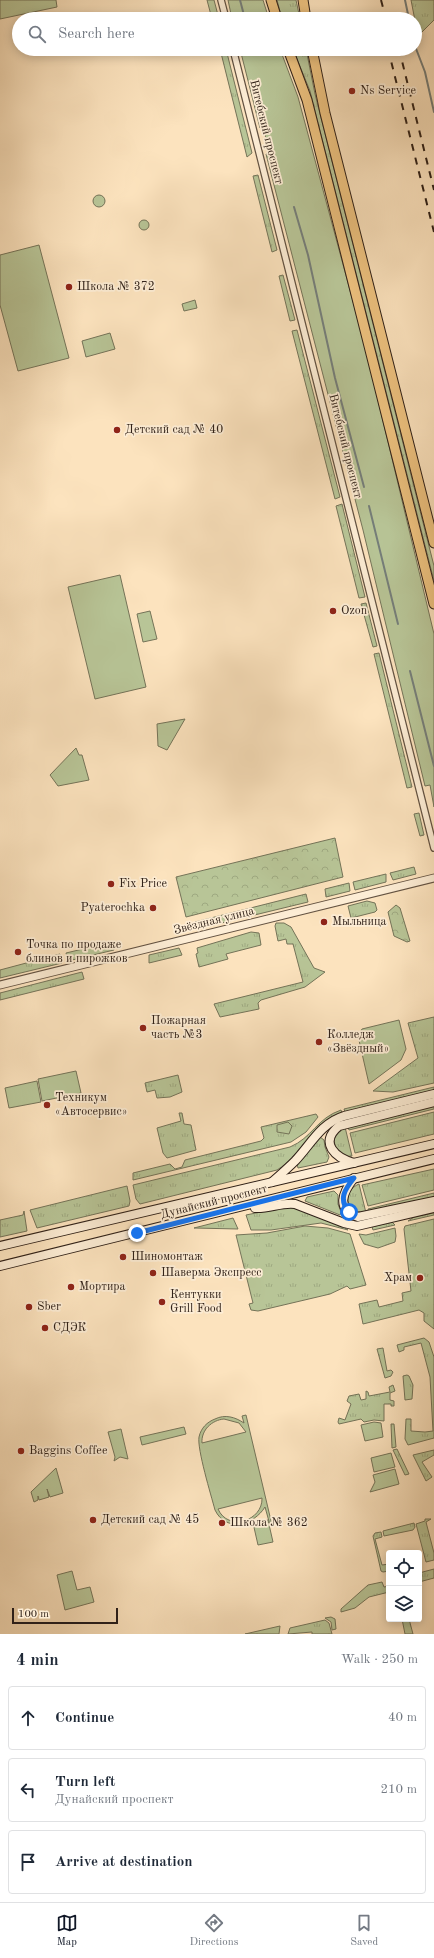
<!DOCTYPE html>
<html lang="en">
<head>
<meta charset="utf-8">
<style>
  body { margin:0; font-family:"Old Standard TT",serif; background:#f2f2f3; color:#1f2937 }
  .controls { position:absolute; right:12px; bottom:12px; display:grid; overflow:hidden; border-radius:4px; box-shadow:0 2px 10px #0003 }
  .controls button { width:36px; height:36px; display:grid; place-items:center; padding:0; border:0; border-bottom:1px solid #e0e1e3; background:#fff; color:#1f2937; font:20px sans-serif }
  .scale { position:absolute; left:12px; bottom:10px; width:106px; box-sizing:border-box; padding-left:4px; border:2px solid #302118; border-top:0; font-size:11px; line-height:14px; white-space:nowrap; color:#302118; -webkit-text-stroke:3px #fdedd5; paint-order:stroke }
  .stop { position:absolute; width:12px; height:12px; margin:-9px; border:3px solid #1a73e8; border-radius:50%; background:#fff }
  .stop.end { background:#1a73e8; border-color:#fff; box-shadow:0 1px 4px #0008 }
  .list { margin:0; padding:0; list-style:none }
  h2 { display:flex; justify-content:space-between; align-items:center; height:52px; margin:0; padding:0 16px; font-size:17px }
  h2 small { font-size:13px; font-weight:400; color:#747a83 }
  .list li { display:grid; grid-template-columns:26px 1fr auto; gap:12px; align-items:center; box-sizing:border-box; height:64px; margin:0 8px 8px; padding:0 8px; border:1px solid #e0e1e3; border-radius:4px }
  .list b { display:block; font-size:15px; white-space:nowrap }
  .list p { margin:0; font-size:13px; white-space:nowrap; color:#747a83 }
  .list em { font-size:13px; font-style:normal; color:#747a83 }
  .icon { flex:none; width:22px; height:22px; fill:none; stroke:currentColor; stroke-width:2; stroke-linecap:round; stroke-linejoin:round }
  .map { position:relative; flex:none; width:434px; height:1634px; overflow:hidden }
  .search { position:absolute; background:#fff; box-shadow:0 2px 10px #0003; left:12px; right:12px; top:12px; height:44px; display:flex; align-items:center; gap:10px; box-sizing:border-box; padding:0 14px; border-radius:22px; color:#747a83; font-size:15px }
  .sheet { height:268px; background:#fff }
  nav { display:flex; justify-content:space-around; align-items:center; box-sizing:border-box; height:56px; border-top:1px solid #e0e1e3; background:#fff; font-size:11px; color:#747a83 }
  nav a { display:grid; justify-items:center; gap:2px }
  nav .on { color:#111827 }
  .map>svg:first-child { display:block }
  .grass { fill:url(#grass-tufts); stroke:#747358 }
  .forest { fill:url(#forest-crowns); stroke:#747358 }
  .green { fill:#b8c597; stroke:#747358; fill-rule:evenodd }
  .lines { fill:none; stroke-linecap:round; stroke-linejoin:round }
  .stream { stroke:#757e7a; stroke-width:2 }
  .minor-casing { stroke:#635242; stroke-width:8 }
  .tertiary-casing { stroke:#635242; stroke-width:9 }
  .secondary-casing { stroke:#302118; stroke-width:10 }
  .primary-casing { stroke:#302118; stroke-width:11 }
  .minor { stroke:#fdedd5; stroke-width:5.5 }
  .tertiary { stroke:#fdedd5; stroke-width:7 }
  .secondary { stroke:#fdedd5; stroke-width:8 }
  .primary { stroke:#eec27f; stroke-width:9 }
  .rail { stroke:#302118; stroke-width:2; stroke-dasharray:7 7; stroke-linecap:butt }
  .route { stroke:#1a73e8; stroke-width:5 }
  .poi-dot { fill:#8f2418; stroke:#fdedd5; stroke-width:1.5 }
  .labels { text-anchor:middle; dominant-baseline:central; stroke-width:3.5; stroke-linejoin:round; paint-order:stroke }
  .poi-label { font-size:12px; fill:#302118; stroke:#fdedd5; text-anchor:start }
  .street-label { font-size:12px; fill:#302118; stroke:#fdedd5 }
</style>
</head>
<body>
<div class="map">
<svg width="434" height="1634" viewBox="0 0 434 1634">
  <defs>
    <pattern id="grass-tufts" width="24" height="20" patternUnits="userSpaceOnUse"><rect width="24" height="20" fill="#b8c597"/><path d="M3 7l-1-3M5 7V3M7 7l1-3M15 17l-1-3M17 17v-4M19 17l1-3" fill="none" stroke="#9ea981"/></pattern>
    <pattern id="forest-crowns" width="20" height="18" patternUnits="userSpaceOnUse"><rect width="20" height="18" fill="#b8c597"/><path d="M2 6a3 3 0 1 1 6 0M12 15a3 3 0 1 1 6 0" fill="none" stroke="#9ea981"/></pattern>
  </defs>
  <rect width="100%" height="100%" fill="#fce3be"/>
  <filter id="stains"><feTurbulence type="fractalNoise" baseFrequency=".005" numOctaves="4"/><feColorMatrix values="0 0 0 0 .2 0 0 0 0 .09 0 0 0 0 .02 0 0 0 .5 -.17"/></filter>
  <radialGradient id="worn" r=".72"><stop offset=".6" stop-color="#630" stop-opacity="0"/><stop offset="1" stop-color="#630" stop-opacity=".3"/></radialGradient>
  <g class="grass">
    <polygon points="207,0 214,0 219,19 212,19"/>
    <polygon points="277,0 296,0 300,19 282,19"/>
    <polygon points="411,0 434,0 434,20 418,36"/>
    <polygon points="220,49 226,49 252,153 247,157"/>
    <polygon points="293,49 306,49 315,94 434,566 434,581 310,91"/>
    <polygon points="258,175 277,250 272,252 253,176"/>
    <polygon points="283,275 295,320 290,321 279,276"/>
    <polygon points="297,330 340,497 335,499 292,331"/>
    <polygon points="342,504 365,597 359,598 336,506"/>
    <polygon points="366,603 377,646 373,647 361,604"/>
    <polygon points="379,653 412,787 407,788 374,654"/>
    <polygon points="419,813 424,835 420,836 414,814"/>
    <polygon points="414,867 416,874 393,880 390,873"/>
    <polygon points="386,874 386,882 355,890 353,882"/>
    <polygon points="349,883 350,891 326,897 325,889"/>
    <polygon points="306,894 308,902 197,929 195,922"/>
    <polygon points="367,901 375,903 377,910 375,912 351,918 348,906"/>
    <polygon points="276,923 284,923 291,927 314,968 325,972 305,987 261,1000 258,1003 259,1009 220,1017 214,1004 303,982 293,944 287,944 286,939 278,941 275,926"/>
    <polygon points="251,932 259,933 261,945 226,954 228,959 199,967 196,954 198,953 197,948"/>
    <polygon points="112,942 114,950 68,961 66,953"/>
    <polygon points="179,948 182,955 149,963 149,955"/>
    <polygon points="60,954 62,963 0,978 0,970"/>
    <polygon points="82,972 84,979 0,1000 0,993"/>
    <polygon points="434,1017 434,1083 393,1092 373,1091 418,1058 408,1023"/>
    <polygon points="178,1075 182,1092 170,1097 157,1098 155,1090 147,1092 145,1083"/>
    <polygon points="434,1087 434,1090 345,1112 344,1109"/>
    <polygon points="434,1106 434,1109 349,1130 348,1127"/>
    <path d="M341,1110L342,1113C313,1121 302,1155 277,1170L140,1204L136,1199L133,1185L290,1147C312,1138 317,1118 341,1110Z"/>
    <polygon points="434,1112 434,1134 355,1153 350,1133"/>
    <polygon points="179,1113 182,1113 184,1124 191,1125 196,1150 167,1158 163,1153 157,1128 181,1121"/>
    <polygon points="316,1114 318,1117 306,1132 291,1142 133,1180 133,1173 170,1164 175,1169 182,1167 185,1160 261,1141 264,1138 261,1127"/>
    <path d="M345,1127L352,1156C340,1158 332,1147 335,1135Z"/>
    <polygon points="320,1137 324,1140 325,1147 329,1157 327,1162 298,1168 297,1164"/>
    <polygon points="434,1169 434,1190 368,1206 362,1185"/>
    <path d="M359,1184L366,1213L354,1211C344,1203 347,1189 359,1184Z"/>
    <polygon points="127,1186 130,1201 129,1206 37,1228 30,1210"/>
    <polygon points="334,1191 338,1195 338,1204 341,1212 340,1215 305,1201 307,1197"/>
    <polygon points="434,1193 434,1197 369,1212 368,1209"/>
    <polygon points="290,1206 342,1226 348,1230 321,1223 271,1230 251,1230 246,1215"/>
    <polygon points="24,1211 27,1231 0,1237 0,1220 23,1215"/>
    <polygon points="434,1212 434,1215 408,1221 414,1217"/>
    <polygon points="233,1218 238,1229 194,1228"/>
    <polygon points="434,1219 434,1329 424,1321 424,1313 419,1310 363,1324 359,1304 377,1300 379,1307 403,1301 402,1293 411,1291 404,1229 405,1226"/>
    <polygon points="392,1222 395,1225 373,1230 372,1227"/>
    <polygon points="305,1226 328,1228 350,1234 366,1285 350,1289 347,1286 330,1294 258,1311 251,1310 249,1304 253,1303 236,1235 267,1233"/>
    <polygon points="395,1228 396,1236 395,1242 378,1248 364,1244 359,1234 366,1235"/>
    <polygon points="424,1338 429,1342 434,1357 434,1438 408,1445 405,1439 406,1419 411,1419 411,1431 425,1432 433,1431 430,1377 421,1343 404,1347 404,1350 399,1352 397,1345"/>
    <polygon points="383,1348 387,1371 391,1370 393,1372 391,1376 385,1378 377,1349"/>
    <polygon points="407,1375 409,1376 413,1385 412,1399 405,1400 403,1376"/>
    <polygon points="393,1385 395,1391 390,1393 390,1400 394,1401 394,1406 391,1406 391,1404 384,1404 384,1421 374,1420 364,1422 361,1419 339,1424 338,1422 339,1418 345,1420 351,1404 347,1401 349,1396 359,1394 361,1400 366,1399 366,1391 368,1392 369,1396 390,1392 389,1387"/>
    <polygon points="391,1424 394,1424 396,1447 392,1448"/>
    <polygon points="397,1449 409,1474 405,1475 393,1450"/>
    <polygon points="434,1450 434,1455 422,1462 432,1477 426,1481 413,1455"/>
    <polygon points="425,1519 431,1519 426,1522 434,1553 434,1560 426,1562 416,1524 425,1521"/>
    <polygon points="414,1523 415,1527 413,1530 384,1536 383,1531"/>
    <polygon points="381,1532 382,1537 375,1539 382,1565 389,1564 389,1571 383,1572 381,1571 373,1536 375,1533"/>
    <polygon points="434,1569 434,1578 419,1582 419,1573"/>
    <polygon points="382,1582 384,1587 389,1586 389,1592 369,1597 355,1608 341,1612 341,1609 368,1585"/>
    <polygon points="331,1617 335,1619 336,1629 332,1630 331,1622 325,1618"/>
    <polygon points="402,1619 409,1619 413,1634 405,1634"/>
    <polygon points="325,1620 329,1623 332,1634 312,1634 312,1632 288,1634 290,1628"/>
    <polygon points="280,1626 279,1634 245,1634"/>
  </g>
  <g class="forest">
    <polygon points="335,838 343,877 186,917 176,877"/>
    <polygon points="396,905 400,908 410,941 407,942 394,936 388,912"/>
    <polygon points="288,1122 292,1126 289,1134 277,1132 277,1125"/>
  </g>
  <g class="green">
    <polygon points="0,0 56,0 57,7 0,19"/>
    <polygon points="228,0 263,0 269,19 232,19"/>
    <polygon points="240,49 280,49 298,97 366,350 434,634 434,807 430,785 425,786 363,530 266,154 270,153 263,128 260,128"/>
    <circle cx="99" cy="201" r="6"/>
    <circle cx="144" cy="225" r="5"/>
    <polygon points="39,245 69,358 18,371 0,305 0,255"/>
    <polygon points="195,300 197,308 184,311 182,304"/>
    <polygon points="110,333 115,349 86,357 82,341"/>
    <polygon points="120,575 146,687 95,699 68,587"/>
    <polygon points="150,611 157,639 143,642 137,614"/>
    <polygon points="185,719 167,750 158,746 157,724"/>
    <polygon points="76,748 79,755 82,755 89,780 58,786 50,775"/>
    <polygon points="399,1020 406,1049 401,1060 369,1084 358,1036 362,1029"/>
    <polygon points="76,1071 81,1093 42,1101 38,1079"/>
    <polygon points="37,1081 41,1102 9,1108 5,1088"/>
    <path d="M246,1415L272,1525H270L265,1507C254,1525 226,1533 215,1510C211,1495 197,1449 199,1437C201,1428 207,1422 215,1419C225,1414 235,1417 244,1423L242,1416ZM224,1419L239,1423L246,1432L202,1443C201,1430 212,1420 224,1419ZM262,1498C263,1521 228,1532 218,1509Z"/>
    <polygon points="374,1422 381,1423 383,1437 365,1441 361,1425"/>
    <polygon points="184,1427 186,1434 142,1445 140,1437"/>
    <polygon points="121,1429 128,1459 120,1457 114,1461 115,1457 108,1432"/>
    <polygon points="391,1453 395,1467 374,1472 371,1458"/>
    <polygon points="56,1468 63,1493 50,1497 47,1489 49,1497 39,1500 38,1496 38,1500 34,1502 31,1492"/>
    <polygon points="395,1469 399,1484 370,1492 375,1482 373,1475"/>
    <polygon points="268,1520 273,1542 258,1545 253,1523"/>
    <polygon points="72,1571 77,1590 90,1587 94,1602 65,1610 57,1575"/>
  </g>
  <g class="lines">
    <g class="stream">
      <polyline points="240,0 245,19"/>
      <polyline points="405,0 409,19"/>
      <polyline points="415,46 425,72 434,112"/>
      <polyline points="294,207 308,255 335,378 364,487"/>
      <polyline points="369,506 398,624"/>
      <polyline points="410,671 434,766"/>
    </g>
    <defs>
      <g id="minor">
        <polyline points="221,0 226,19"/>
        <polyline points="233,49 434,848"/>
      </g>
      <polyline id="tertiary" points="0,985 434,878"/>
      <g id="secondary">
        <path d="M354,1163C336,1158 318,1143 339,1126L434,1102"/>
        <path d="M354,1178C343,1192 335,1209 358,1217L434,1201"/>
        <path d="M272,1182C280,1175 288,1168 295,1161C311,1144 321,1123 344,1116L434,1094"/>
        <path d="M255,1208C269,1209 282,1202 295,1204L344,1223L357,1226L434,1208"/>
        <polyline points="0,1246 434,1144"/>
        <polyline points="0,1266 434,1159"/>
      </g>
      <g id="primary">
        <polyline points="271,0 277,19"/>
        <polyline points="303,0 306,19"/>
        <polyline points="288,49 307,100 434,604"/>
        <polyline points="312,49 325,113 434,543"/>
      </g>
    </defs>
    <use href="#minor" class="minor-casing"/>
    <use href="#tertiary" class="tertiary-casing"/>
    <use href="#secondary" class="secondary-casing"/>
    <use href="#primary" class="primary-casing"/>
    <use href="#minor" class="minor"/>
    <use href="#tertiary" class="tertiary"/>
    <use href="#secondary" class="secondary"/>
    <use href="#primary" class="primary"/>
    <g class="rail">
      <polyline points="381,0 386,19"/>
      <polyline points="388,49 434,232"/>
      <polyline points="399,49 434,190"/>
    </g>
  </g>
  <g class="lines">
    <path class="route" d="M137,1233L354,1178C345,1189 338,1199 349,1212"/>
  </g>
  <g class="poi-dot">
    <circle cx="352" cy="91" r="4"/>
    <circle cx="69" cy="287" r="4"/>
    <circle cx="117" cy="430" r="4"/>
    <circle cx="333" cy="611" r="4"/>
    <circle cx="111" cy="884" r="4"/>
    <circle cx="153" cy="908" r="4"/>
    <circle cx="324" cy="922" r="4"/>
    <circle cx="18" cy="952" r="4"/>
    <circle cx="143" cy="1028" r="4"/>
    <circle cx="319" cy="1042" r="4"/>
    <circle cx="47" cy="1105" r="4"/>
    <circle cx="123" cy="1257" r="4"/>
    <circle cx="153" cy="1273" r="4"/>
    <circle cx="420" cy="1278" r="4"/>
    <circle cx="71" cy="1287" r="4"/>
    <circle cx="162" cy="1302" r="4"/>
    <circle cx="29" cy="1307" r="4"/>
    <circle cx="45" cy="1328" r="4"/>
    <circle cx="21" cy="1451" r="4"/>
    <circle cx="93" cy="1520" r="4"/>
    <circle cx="222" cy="1523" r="4"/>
  </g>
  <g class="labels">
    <g class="poi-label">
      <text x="360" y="91">Ns Service</text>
      <text x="77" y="287">Школа № 372</text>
      <text x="125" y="430">Детский сад № 40</text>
      <text x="341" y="611">Ozon</text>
      <text x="119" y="884">Fix Price</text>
      <text x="145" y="908" text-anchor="end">Pyaterochka</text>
      <text x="332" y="922">Мыльница</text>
      <text x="26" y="945">Точка по продаже<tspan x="26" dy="14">блинов и пирожков</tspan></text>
      <text x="151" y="1021">Пожарная<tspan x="151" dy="14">часть №3</tspan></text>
      <text x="327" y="1035">Колледж<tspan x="327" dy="14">«Звёздный»</tspan></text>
      <text x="55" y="1098">Техникум<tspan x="55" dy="14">«Автосервис»</tspan></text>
      <text x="131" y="1257">Шиномонтаж</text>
      <text x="161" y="1273">Шаверма Экспресс</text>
      <text x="412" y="1278" text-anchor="end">Храм</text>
      <text x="79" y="1287">Мортира</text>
      <text x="170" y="1295">Кентукки<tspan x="170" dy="14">Grill Food</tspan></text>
      <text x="37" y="1307">Sber</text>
      <text x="53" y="1328">СДЭК</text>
      <text x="29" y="1451">Baggins Coffee</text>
      <text x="101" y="1520">Детский сад № 45</text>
      <text x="230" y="1523">Школа № 362</text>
    </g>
    <g class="street-label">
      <text transform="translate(266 132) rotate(76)">Витебский проспект</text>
      <text transform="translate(345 446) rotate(76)">Витебский проспект</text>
      <text transform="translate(214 921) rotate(-14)">Звёздная улица</text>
      <text transform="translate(214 1202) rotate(-14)">Дунайский проспект</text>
    </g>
  </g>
  <rect width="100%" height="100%" filter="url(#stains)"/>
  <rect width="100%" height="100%" fill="url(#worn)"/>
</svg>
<div class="controls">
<button><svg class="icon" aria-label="locate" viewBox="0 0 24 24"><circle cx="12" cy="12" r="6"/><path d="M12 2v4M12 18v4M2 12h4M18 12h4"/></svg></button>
<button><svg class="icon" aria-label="layers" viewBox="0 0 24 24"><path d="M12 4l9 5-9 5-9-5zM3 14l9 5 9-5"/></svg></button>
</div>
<div class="scale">100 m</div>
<div class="stop" style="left:349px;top:1212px"></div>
<div class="stop end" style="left:137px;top:1233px"></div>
<div class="search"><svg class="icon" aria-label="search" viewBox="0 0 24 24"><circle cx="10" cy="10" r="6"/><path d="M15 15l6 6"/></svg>Search here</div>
</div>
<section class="sheet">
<h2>4 min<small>Walk · 250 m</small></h2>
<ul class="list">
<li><svg class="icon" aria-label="ahead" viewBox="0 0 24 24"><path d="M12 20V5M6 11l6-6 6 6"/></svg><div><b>Continue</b></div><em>40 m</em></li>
<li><svg class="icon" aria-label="left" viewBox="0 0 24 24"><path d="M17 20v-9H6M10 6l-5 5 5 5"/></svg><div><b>Turn left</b><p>Дунайский проспект</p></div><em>210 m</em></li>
<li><svg class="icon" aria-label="arrive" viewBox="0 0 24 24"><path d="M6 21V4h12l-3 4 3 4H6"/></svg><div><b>Arrive at destination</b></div></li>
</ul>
</section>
<nav>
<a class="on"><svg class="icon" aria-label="map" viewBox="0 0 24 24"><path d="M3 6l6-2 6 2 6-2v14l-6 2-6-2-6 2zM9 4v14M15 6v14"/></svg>Map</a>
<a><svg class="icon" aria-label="directions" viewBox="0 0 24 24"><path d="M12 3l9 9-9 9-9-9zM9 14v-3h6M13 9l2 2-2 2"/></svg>Directions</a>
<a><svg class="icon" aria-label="saved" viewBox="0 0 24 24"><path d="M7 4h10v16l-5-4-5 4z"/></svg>Saved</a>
</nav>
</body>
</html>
